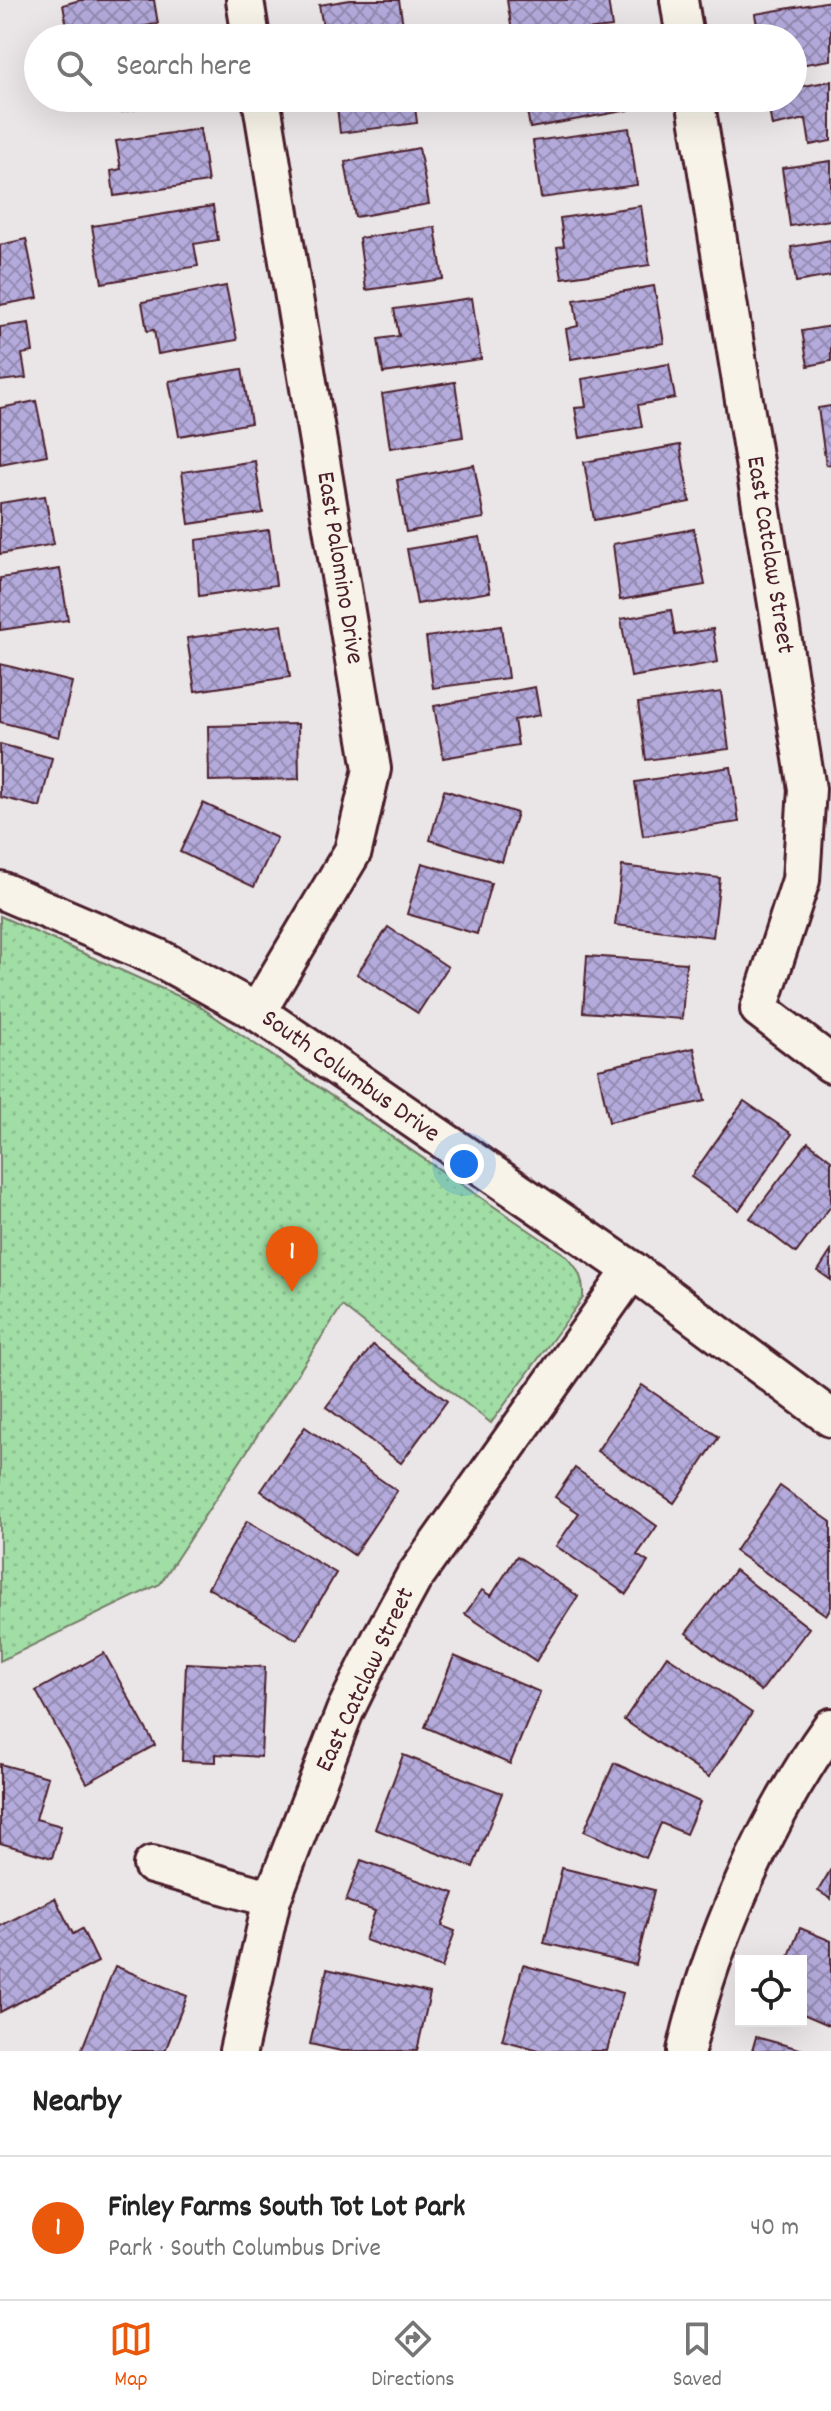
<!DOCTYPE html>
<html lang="en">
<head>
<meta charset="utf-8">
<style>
  body { margin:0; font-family:Dekko,sans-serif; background:#f2f2f2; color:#222 }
  .controls { position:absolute; right:24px; bottom:24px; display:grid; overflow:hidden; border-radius:0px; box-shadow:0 8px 32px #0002 }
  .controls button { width:72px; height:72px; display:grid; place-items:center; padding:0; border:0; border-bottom:2px solid #e0e0e0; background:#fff; color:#222; font:40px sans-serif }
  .you { position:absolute; left:464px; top:1164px; width:28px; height:28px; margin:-20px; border:6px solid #fff; border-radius:50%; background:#1a73e8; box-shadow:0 0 0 12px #1a73e833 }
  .badge { display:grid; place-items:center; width:52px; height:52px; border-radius:50%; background:#ea580c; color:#fff; font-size:26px; font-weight:700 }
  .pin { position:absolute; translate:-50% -66px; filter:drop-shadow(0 2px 4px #0008) }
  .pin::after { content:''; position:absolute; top:42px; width:28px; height:24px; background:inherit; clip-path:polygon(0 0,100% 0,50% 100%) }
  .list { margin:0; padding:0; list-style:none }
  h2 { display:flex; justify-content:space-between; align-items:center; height:104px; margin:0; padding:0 32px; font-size:34px }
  h2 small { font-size:26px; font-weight:400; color:#767676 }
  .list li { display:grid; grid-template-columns:52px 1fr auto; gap:24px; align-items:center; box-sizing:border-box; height:144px; padding:0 32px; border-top:2px solid #e0e0e0 }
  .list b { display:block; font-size:30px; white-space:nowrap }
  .list p { margin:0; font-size:26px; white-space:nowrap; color:#767676 }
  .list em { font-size:26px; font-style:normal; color:#767676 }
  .icon { flex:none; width:44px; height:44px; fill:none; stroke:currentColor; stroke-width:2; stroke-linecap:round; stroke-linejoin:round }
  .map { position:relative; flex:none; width:831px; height:2051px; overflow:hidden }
  .search { position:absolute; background:#fff; box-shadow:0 8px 32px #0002; left:24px; right:24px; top:24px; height:88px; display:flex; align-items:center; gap:20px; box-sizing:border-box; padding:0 28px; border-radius:44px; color:#767676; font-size:30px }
  .sheet { height:248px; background:#fff }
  nav { display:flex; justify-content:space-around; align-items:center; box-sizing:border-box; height:112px; border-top:2px solid #e0e0e0; background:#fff; font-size:22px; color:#767676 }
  nav a { display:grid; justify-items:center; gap:4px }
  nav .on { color:#ea580c }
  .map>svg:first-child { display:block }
  .grass { fill:url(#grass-dots); stroke:#757e68; stroke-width:2 }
  .building { fill:url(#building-cross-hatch); stroke:#4a1f2b; stroke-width:2 }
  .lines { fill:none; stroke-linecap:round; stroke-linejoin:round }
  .minor-casing { stroke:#4a1f2b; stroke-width:42 }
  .minor { stroke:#f7f3e8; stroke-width:36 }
  .labels { text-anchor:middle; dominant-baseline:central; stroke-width:8; stroke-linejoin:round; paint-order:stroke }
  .street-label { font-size:26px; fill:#4a1f2b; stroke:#f7f3e8 }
</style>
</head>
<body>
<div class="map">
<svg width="831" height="2051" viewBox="0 0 831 2051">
  <defs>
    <pattern id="grass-dots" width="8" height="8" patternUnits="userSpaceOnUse" patternTransform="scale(2)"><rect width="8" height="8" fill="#a0dea6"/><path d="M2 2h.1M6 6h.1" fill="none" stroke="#8bbe8f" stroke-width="1.8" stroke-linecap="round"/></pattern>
    <pattern id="building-cross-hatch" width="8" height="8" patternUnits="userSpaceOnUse" patternTransform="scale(2)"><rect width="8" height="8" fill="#b4abdc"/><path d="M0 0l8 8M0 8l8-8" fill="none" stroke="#948bb3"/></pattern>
  </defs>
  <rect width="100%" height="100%" fill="#eae5e6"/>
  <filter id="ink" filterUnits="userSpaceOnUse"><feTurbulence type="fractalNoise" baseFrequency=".0125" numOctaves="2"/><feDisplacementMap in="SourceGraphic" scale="16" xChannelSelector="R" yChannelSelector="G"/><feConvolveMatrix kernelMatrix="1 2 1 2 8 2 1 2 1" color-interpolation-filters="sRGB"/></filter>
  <g filter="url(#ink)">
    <path class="grass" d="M0,916L196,1004L564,1254C578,1267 584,1279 583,1298L491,1423L342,1306L160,1584L0,1661Z"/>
    <g class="building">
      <polygon points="80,0 154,0 158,24 69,38 63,5"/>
      <polygon points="350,0 399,0 405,38 325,38 319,5"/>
      <polygon points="507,0 608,0 612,27 513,38"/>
      <polygon points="831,1 831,60 793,66 793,38 759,38 755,14"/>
      <polygon points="831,81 831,141 810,145 806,119 772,126 767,98 793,98 793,88"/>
      <polygon points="118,98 194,98 120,112"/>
      <polygon points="336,98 414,98 417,123 340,133"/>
      <polygon points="525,98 626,98 629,110 530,128"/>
      <polygon points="629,128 637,185 541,198 533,141"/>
      <polygon points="200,129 208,182 114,196 111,171 121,169 116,141"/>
      <polygon points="419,148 429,204 355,217 345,162"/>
      <polygon points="831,161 831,220 790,226 782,168"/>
      <polygon points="213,206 218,240 194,244 198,266 102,283 92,226"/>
      <polygon points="641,206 650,265 562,278 557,247 564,246 560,218"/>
      <polygon points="435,227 443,279 366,290 359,238"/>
      <polygon points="26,239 38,298 0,305 0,245"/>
      <polygon points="831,240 831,276 796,282 791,247"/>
      <polygon points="226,286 237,340 158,354 154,330 147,331 142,302"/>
      <polygon points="654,286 664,343 571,359 566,329 578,326 574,300"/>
      <polygon points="472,298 481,359 383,373 378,339 399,336 394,309"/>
      <polygon points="29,323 33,352 22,354 26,378 0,381 0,327"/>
      <polygon points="831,326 831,361 808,366 802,331"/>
      <polygon points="669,364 675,398 638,405 642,427 580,438 575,408 586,407 582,379"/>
      <polygon points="242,369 251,423 179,436 169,381"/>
      <polygon points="455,382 463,437 390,448 382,394"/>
      <polygon points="36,401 47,455 0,464 0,408"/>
      <polygon points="831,406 831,464 826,465 818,408"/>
      <polygon points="680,445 690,502 594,520 584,462"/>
      <polygon points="255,461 263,513 189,524 182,472"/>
      <polygon points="474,465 484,518 406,532 397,480"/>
      <polygon points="45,496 54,544 0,554 0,503"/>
      <polygon points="694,529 705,585 620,600 613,544"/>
      <polygon points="269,530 276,585 199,596 196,540"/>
      <polygon points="480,537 490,592 417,604 407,549"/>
      <polygon points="60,569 68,620 0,630 0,578"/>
      <polygon points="671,610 675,635 713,629 718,662 631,677 621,619"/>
      <polygon points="282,625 290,677 195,691 187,638"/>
      <polygon points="501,626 508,678 433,688 426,637"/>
      <polygon points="0,664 72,682 59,737 0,722"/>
      <polygon points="535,687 540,715 514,720 518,745 443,758 434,706"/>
      <polygon points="721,692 729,749 646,760 638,703"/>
      <polygon points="298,724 299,779 209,781 208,726"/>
      <polygon points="0,744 52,758 40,807 0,797"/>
      <polygon points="731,767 739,822 643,836 635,782"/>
      <polygon points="444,790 517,813 502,862 430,840"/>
      <polygon points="203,803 277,838 254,887 180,852"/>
      <polygon points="422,863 491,883 477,934 407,914"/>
      <polygon points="622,866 720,878 713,937 615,925"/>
      <polygon points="388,927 448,967 418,1013 357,974"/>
      <polygon points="587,956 686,963 682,1019 583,1012"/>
      <polygon points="694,1048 705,1101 609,1122 598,1069"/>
      <polygon points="744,1101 792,1134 739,1210 691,1177"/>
      <polygon points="808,1142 831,1160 831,1206 796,1253 750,1218"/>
      <polygon points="831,1251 831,1280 818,1271"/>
      <polygon points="373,1345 447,1401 401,1463 326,1407"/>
      <polygon points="642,1385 719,1437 674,1503 597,1451"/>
      <polygon points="305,1427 397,1491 354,1555 261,1491"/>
      <polygon points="575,1468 657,1526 637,1555 648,1562 626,1594 556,1546 579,1513 555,1497"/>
      <polygon points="780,1486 831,1522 831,1607 826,1615 735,1551"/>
      <polygon points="247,1521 336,1573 297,1640 208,1588"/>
      <polygon points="517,1556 578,1596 536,1661 465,1614 482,1590 491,1596"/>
      <polygon points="735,1570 809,1628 761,1691 686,1633"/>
      <polygon points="104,1653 155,1745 87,1783 36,1691"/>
      <polygon points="454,1656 540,1692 510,1764 425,1727"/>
      <polygon points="667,1656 752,1713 709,1777 624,1720"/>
      <polygon points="186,1663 265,1667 261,1757 216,1754 216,1762 182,1761"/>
      <polygon points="403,1755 502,1793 473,1867 375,1829"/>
      <polygon points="614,1763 700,1802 686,1834 661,1823 646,1858 584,1831"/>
      <polygon points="0,1764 48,1777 36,1819 61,1826 52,1858 0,1843"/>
      <polygon points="361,1860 454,1893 442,1926 455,1931 442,1968 365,1940 375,1911 346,1901"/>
      <polygon points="562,1868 654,1890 636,1965 544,1943"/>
      <polygon points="831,1869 831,1899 818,1891"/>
      <polygon points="55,1898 73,1934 82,1929 98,1962 0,2012 0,1926"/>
      <polygon points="800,1928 831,1941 831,2026 801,2013 801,1961 787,1961"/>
      <polygon points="523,1965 623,1993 607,2051 543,2051 502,2040"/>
      <polygon points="115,1966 187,1996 165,2051 81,2051"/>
      <polygon points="327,1969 430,1993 417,2051 341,2051 310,2044"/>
      <polygon points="756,2037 807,2051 752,2051"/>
    </g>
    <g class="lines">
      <defs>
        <g id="minor">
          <polyline points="245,0 251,38"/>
          <polyline points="679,0 685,38"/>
          <polyline points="695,98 807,789 801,880 759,1009 831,1064"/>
          <polyline points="0,890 157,957 257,1012 632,1270 831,1418"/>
          <polyline points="257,1012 353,851 372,769 261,98"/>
          <polyline points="152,1865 272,1899"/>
          <polyline points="238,2051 272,1899 345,1711 382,1636 413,1579 632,1270"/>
          <path d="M686,2051C710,1944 767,1816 831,1727"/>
        </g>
      </defs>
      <use href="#minor" class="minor-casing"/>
      <use href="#minor" class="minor"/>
    </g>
  </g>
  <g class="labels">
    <g class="street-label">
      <text transform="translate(769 555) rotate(81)">East Catclaw Street</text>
      <text transform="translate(339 568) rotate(81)">East Palomino Drive</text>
      <text transform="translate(350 1077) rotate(35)">South Columbus Drive</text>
      <text transform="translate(366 1680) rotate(-65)">East Catclaw Street</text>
    </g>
  </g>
</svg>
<div class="controls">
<button><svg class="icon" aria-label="locate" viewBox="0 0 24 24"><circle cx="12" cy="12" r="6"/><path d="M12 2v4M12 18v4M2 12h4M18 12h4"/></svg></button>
</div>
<div class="you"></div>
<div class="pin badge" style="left:292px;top:1292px">1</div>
<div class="search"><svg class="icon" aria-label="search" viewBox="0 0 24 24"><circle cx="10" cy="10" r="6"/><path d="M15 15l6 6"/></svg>Search here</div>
</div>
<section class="sheet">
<h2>Nearby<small></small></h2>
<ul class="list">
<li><span class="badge">1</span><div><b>Finley Farms South Tot Lot Park</b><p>Park · South Columbus Drive</p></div><em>40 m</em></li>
</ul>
</section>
<nav>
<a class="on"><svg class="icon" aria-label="map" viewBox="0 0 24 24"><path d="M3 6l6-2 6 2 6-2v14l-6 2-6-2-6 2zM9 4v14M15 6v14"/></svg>Map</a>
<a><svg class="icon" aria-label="directions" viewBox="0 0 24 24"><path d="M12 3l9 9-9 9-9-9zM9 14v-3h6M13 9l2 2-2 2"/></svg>Directions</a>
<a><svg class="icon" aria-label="saved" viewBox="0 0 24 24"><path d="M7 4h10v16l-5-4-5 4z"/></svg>Saved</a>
</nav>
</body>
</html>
